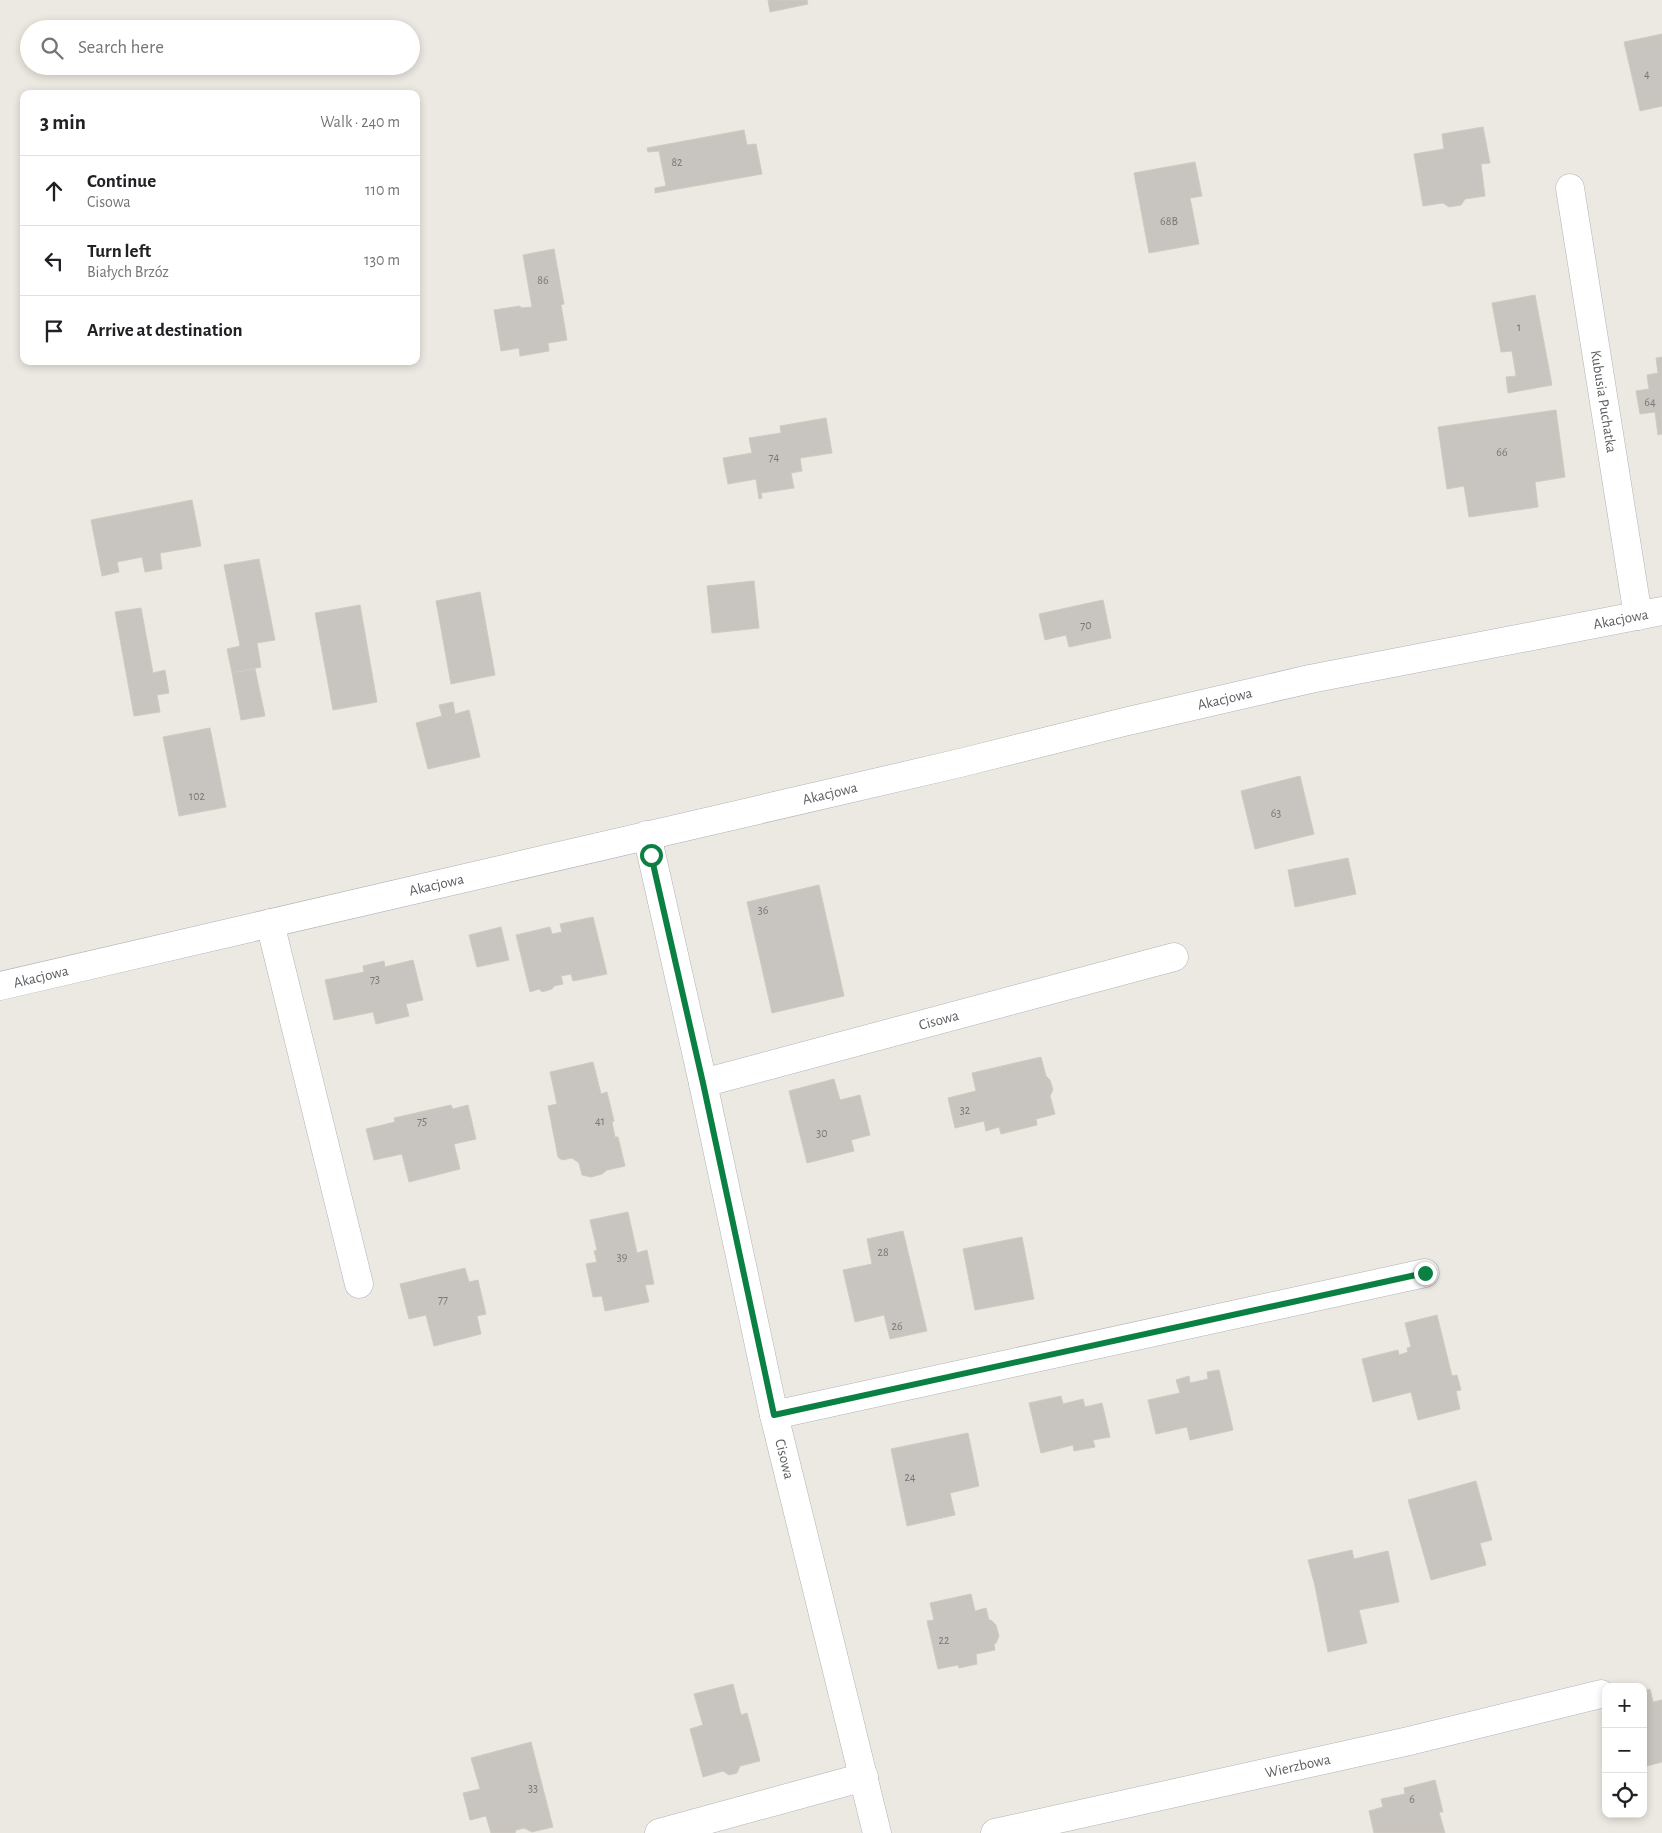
<!DOCTYPE html>
<html lang="en">
<head>
<meta charset="utf-8">
<style>
  body { margin:0; font-family:"Alegreya Sans",sans-serif; background:#f2f2f2; color:#202124 }
  .controls { position:absolute; right:15px; bottom:15px; display:grid; overflow:hidden; border-radius:10px; box-shadow:0 2px 8px #0003 }
  .controls button { width:45px; height:45px; display:grid; place-items:center; padding:0; border:0; border-bottom:1px solid #e0e0e0; background:#fff; color:#202124; font:25px sans-serif }
  .stop { position:absolute; width:15px; height:15px; margin:-11px; border:4px solid #0b8043; border-radius:50%; background:#fff }
  .stop.end { background:#0b8043; border-color:#fff; box-shadow:0 1px 5px #0008 }
  .list { margin:0; padding:0; list-style:none }
  h2 { display:flex; justify-content:space-between; align-items:center; height:65px; margin:0; padding:0 20px; font-size:21px }
  h2 small { font-size:16px; font-weight:400; color:#757577 }
  .list li { display:grid; grid-template-columns:32px 1fr auto; gap:15px; align-items:center; box-sizing:border-box; height:70px; padding:0 20px; border-top:1px solid #e0e0e0 }
  .list b { display:block; font-size:19px; white-space:nowrap }
  .list p { margin:0; font-size:16px; white-space:nowrap; color:#757577 }
  .list em { font-size:16px; font-style:normal; color:#757577 }
  .icon { flex:none; width:28px; height:28px; fill:none; stroke:currentColor; stroke-width:2; stroke-linecap:round; stroke-linejoin:round }
  .map { position:relative; flex:none; width:1662px; height:1833px; overflow:hidden }
  .search { position:absolute; background:#fff; box-shadow:0 2px 8px #0003; left:20px; top:20px; width:400px; height:55px; display:flex; align-items:center; gap:12px; box-sizing:border-box; padding:0 18px; border-radius:28px; color:#757577; font-size:19px }
  .panel { position:absolute; background:#fff; box-shadow:0 2px 8px #0003; left:20px; top:90px; width:400px; height:275px; border-radius:10px }
  .map>svg:first-child { display:block }
  .building { fill:#c8c4bf; stroke:#d1cac0 }
  .lines { fill:none; stroke-linecap:round; stroke-linejoin:round }
  .minor-casing { stroke:#afb3b7; stroke-width:29 }
  .minor { stroke:#fff; stroke-width:28 }
  .route { stroke:#0b8043; stroke-width:6 }
  .labels { text-anchor:middle; dominant-baseline:central; stroke-width:4; stroke-linejoin:round; paint-order:stroke }
  .number-label { font-size:12px; fill:#767879 }
  .street-label { font-size:15px; fill:#5a5e62; stroke:#fff }
</style>
</head>
<body>
<div class="map">
<svg width="1662" height="1833" viewBox="0 0 1662 1833">
  <rect width="100%" height="100%" fill="#ece9e2"/>
  <g class="building">
    <polygon points="768,0 807,0 808,4 770,12"/>
    <polygon points="1662,34 1662,106 1640,111 1624,42"/>
    <polygon points="1483,127 1490,163 1481,164 1485,196 1465,199 1461,205 1449,207 1443,203 1423,206 1414,154 1444,149 1442,134"/>
    <polygon points="744,130 747,145 756,144 762,174 655,193 655,188 666,186 659,151 648,152 647,148"/>
    <polygon points="1195,162 1202,196 1190,198 1199,244 1149,253 1134,173"/>
    <polygon points="554,249 564,304 561,305 567,340 548,343 549,351 520,356 519,348 501,351 494,310 520,306 521,308 532,307 523,255"/>
    <polygon points="1535,295 1552,385 1508,393 1506,377 1516,376 1512,351 1501,352 1492,303"/>
    <polygon points="1662,357 1662,434 1658,435 1655,412 1640,414 1636,391 1649,389 1647,375 1658,373 1656,358"/>
    <polygon points="1556,410 1565,477 1535,482 1538,507 1469,517 1464,486 1447,489 1438,427"/>
    <polygon points="826,418 832,453 800,458 802,471 791,473 794,488 761,493 762,498 759,499 756,479 728,484 723,458 752,453 749,438 781,433 780,426"/>
    <polygon points="192,500 201,546 160,553 162,569 145,572 142,557 117,562 119,572 102,576 91,520"/>
    <polygon points="259,559 275,640 257,643 261,667 232,673 227,649 240,646 224,565"/>
    <polygon points="754,581 759,628 712,633 707,586"/>
    <polygon points="480,592 495,675 451,684 436,601"/>
    <polygon points="1103,600 1111,638 1069,647 1066,635 1045,640 1039,614"/>
    <polygon points="360,605 377,702 333,710 315,613"/>
    <polygon points="141,608 153,673 165,670 169,693 157,695 160,712 134,716 115,612"/>
    <polygon points="255,669 265,716 241,720 232,673"/>
    <polygon points="453,702 455,714 469,710 480,757 428,769 416,723 442,716 439,705"/>
    <polygon points="210,728 226,807 179,816 163,737"/>
    <polygon points="1300,776 1314,834 1255,849 1241,791"/>
    <polygon points="1348,858 1356,894 1295,907 1288,870"/>
    <polygon points="819,885 844,996 772,1013 747,902"/>
    <polygon points="593,917 607,974 573,981 571,974 561,976 563,984 554,986 552,989 542,992 539,989 530,992 516,935 550,927 552,934 562,932 560,924"/>
    <polygon points="501,927 509,960 477,967 469,935"/>
    <polygon points="413,960 423,1000 406,1004 409,1016 376,1024 373,1012 334,1020 325,980 364,972 363,966 384,961 385,967"/>
    <polygon points="1041,1057 1046,1076 1050,1080 1053,1090 1050,1096 1055,1114 1036,1119 1037,1125 1001,1134 999,1127 986,1131 984,1121 955,1128 948,1098 976,1091 972,1073"/>
    <polygon points="593,1062 601,1094 607,1092 614,1121 612,1122 615,1137 618,1137 625,1166 607,1170 602,1174 591,1177 582,1175 579,1163 572,1158 562,1160 558,1157 548,1106 557,1104 550,1072"/>
    <polygon points="834,1079 840,1100 860,1095 870,1135 851,1140 854,1151 807,1163 789,1091"/>
    <polygon points="451,1105 453,1109 468,1105 476,1139 454,1144 460,1169 409,1182 402,1154 374,1160 366,1129 395,1122 394,1118"/>
    <polygon points="628,1212 637,1253 647,1250 654,1284 645,1285 649,1302 605,1311 602,1296 593,1297 586,1264 597,1262 594,1251 597,1250 590,1220"/>
    <polygon points="903,1231 927,1331 890,1339 884,1315 855,1322 843,1270 872,1264 867,1239"/>
    <polygon points="1022,1237 1034,1299 975,1310 963,1249"/>
    <polygon points="465,1268 469,1282 478,1280 486,1314 477,1316 481,1334 434,1346 426,1315 409,1319 400,1284"/>
    <polygon points="1437,1315 1452,1376 1457,1375 1461,1390 1456,1391 1460,1409 1418,1420 1411,1392 1373,1402 1362,1359 1398,1350 1399,1355 1408,1352 1407,1348 1411,1347 1405,1323"/>
    <polygon points="1219,1370 1233,1430 1190,1440 1187,1427 1156,1434 1148,1400 1180,1393 1176,1380 1189,1376 1190,1383 1208,1379 1207,1372"/>
    <polygon points="1061,1396 1063,1404 1083,1399 1085,1407 1102,1403 1110,1437 1093,1440 1095,1447 1074,1451 1073,1445 1041,1453 1029,1403"/>
    <polygon points="968,1433 979,1486 950,1493 955,1515 907,1526 891,1449"/>
    <polygon points="1476,1481 1492,1540 1480,1543 1486,1565 1431,1580 1408,1500"/>
    <polygon points="1352,1550 1354,1559 1388,1551 1399,1602 1359,1610 1367,1643 1328,1652 1315,1586 1308,1560"/>
    <polygon points="971,1594 975,1611 986,1608 989,1620 991,1620 996,1625 999,1636 996,1643 994,1644 995,1650 976,1654 977,1664 959,1668 958,1665 938,1669 927,1621 934,1620 930,1603"/>
    <polygon points="733,1684 741,1715 747,1713 760,1761 740,1766 737,1773 729,1775 723,1771 703,1777 690,1729 703,1725 694,1694"/>
    <polygon points="1650,1689 1653,1702 1662,1700 1662,1762 1643,1767 1643,1691"/>
    <polygon points="531,1742 553,1827 532,1832 524,1828 516,1830 515,1833 491,1833 486,1816 470,1820 463,1793 480,1789 471,1758"/>
    <polygon points="1435,1780 1443,1812 1439,1812 1445,1833 1374,1833 1369,1811 1383,1807 1381,1799 1405,1794 1404,1788"/>
  </g>
  <g class="lines">
    <defs>
      <g id="minor">
        <path id="s1" d="M1570,188L1638,616"/>
        <path id="s2" d="M647,835L703,1083L774,1415L877,1833"/>
        <polyline points="270,923 359,1284"/>
        <path id="s3" d="M0,986L960,763L1124,722L1310,679L1662,611"/>
        <path id="s4" d="M703,1083L1174,957"/>
        <polyline points="774,1415 1425,1273"/>
        <polyline points="659,1833 864,1777"/>
        <path id="s5" d="M995,1833L1409,1741L1601,1694"/>
      </g>
    </defs>
    <use href="#minor" class="minor-casing"/>
    <use href="#minor" class="minor"/>
  </g>
  <g class="lines">
    <polyline class="route" points="651,855 703,1083 774,1415 1425,1273"/>
  </g>
  <g class="labels">
    <g class="number-label">
      <text x="1647" y="74">4</text>
      <text x="677" y="162">82</text>
      <text x="1169" y="221">68B</text>
      <text x="543" y="280">86</text>
      <text x="1519" y="327">1</text>
      <text x="1650" y="402">64</text>
      <text x="1502" y="452">66</text>
      <text x="774" y="457">74</text>
      <text x="1086" y="625">70</text>
      <text x="197" y="796">102</text>
      <text x="1276" y="813">63</text>
      <text x="763" y="910">36</text>
      <text x="375" y="979">73</text>
      <text x="965" y="1110">32</text>
      <text x="422" y="1121">75</text>
      <text x="600" y="1121">41</text>
      <text x="822" y="1133">30</text>
      <text x="883" y="1252">28</text>
      <text x="622" y="1257">39</text>
      <text x="443" y="1299">77</text>
      <text x="897" y="1326">26</text>
      <text x="910" y="1477">24</text>
      <text x="944" y="1640">22</text>
      <text x="533" y="1788">33</text>
      <text x="1412" y="1799">6</text>
    </g>
    <g class="street-label">
      <text stroke="none"><textPath href="#s1" startOffset="216">Kubusia Puchatka</textPath></text>
      <text stroke="none"><textPath href="#s3" startOffset="1662">Akacjowa</textPath></text>
      <text stroke="none"><textPath href="#s3" startOffset="1258">Akacjowa</textPath></text>
      <text stroke="none"><textPath href="#s3" startOffset="852">Akacjowa</textPath></text>
      <text stroke="none"><textPath href="#s3" startOffset="448">Akacjowa</textPath></text>
      <text stroke="none"><textPath href="#s3" startOffset="42">Akacjowa</textPath></text>
      <text stroke="none"><textPath href="#s4" startOffset="244">Cisowa</textPath></text>
      <text stroke="none"><textPath href="#s2" startOffset="639">Cisowa</textPath></text>
      <text stroke="none"><textPath href="#s5" startOffset="310">Wierzbowa</textPath></text>
    </g>
  </g>
</svg>
<div class="controls">
<button>+</button>
<button>−</button>
<button><svg class="icon" aria-label="locate" viewBox="0 0 24 24"><circle cx="12" cy="12" r="6"/><path d="M12 2v4M12 18v4M2 12h4M18 12h4"/></svg></button>
</div>
<div class="stop" style="left:651px;top:855px"></div>
<div class="stop end" style="left:1425px;top:1273px"></div>
<div class="search"><svg class="icon" aria-label="search" viewBox="0 0 24 24"><circle cx="10" cy="10" r="6"/><path d="M15 15l6 6"/></svg>Search here</div>
<section class="panel">
<h2>3 min<small>Walk · 240 m</small></h2>
<ul class="list">
<li><svg class="icon" aria-label="ahead" viewBox="0 0 24 24"><path d="M12 20V5M6 11l6-6 6 6"/></svg><div><b>Continue</b><p>Cisowa</p></div><em>110 m</em></li>
<li><svg class="icon" aria-label="left" viewBox="0 0 24 24"><path d="M17 20v-9H6M10 6l-5 5 5 5"/></svg><div><b>Turn left</b><p>Białych Brzóz</p></div><em>130 m</em></li>
<li><svg class="icon" aria-label="arrive" viewBox="0 0 24 24"><path d="M6 21V4h12l-3 4 3 4H6"/></svg><div><b>Arrive at destination</b></div></li>
</ul>
</section>
</div>
</body>
</html>
